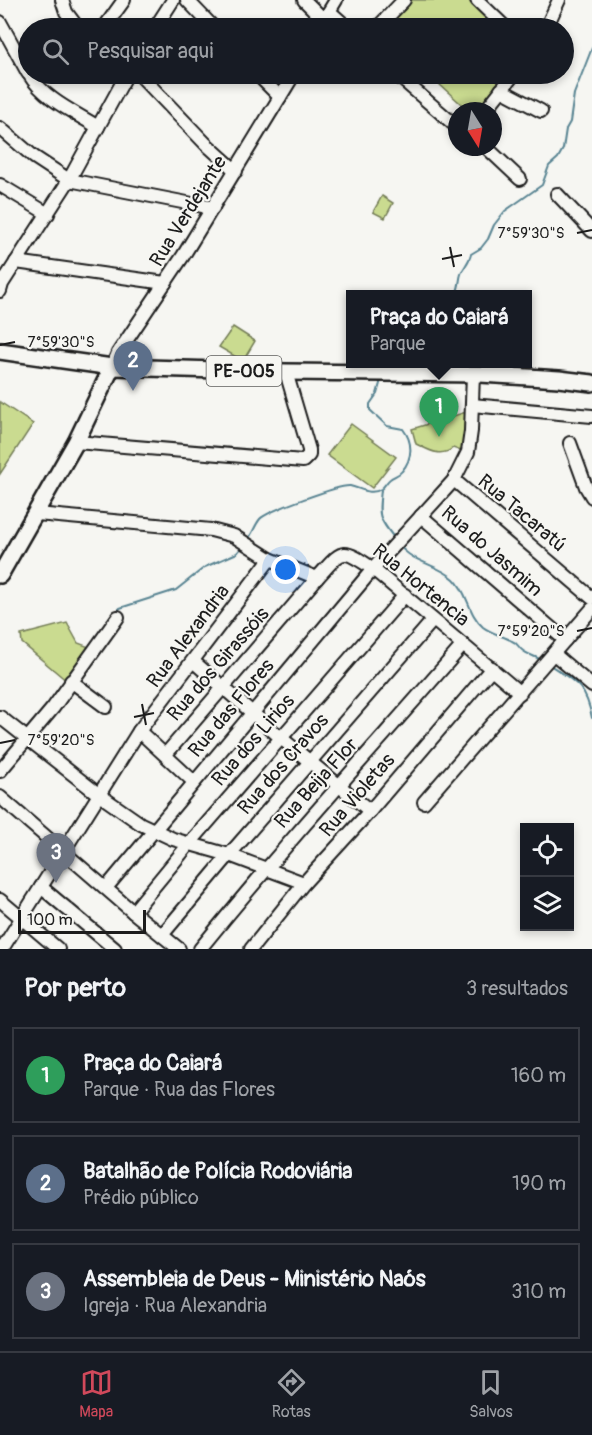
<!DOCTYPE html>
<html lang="pt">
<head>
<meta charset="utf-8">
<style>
  body { margin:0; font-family:Pangolin,sans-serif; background:#20242c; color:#f1f3f6 }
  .controls { position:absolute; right:18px; bottom:18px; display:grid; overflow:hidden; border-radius:0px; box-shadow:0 3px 9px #0003 }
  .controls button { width:54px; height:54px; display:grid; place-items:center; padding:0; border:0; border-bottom:2px solid #363941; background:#171b24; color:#f1f3f6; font:30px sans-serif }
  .compass { position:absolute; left:448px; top:102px; width:54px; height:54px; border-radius:50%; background:#171b24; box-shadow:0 3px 9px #0003; rotate:169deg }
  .scale { position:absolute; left:18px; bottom:15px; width:128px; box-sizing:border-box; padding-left:6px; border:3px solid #1c1c1c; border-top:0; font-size:16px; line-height:21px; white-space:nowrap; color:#1c1c1c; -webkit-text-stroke:4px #f6f6f2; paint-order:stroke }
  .you { position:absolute; left:286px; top:570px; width:21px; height:21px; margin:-15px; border:4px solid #fff; border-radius:50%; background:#1a73e8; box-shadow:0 0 0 9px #1a73e833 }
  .badge { display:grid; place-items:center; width:39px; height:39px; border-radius:50%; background:#d1495b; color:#fff; font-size:20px; font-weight:700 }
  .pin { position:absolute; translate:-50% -50px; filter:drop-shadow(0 2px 3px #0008) }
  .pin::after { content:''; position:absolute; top:32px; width:21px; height:18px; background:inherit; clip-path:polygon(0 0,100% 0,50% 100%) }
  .popup { position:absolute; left:346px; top:290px; width:186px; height:78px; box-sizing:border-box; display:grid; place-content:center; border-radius:0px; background:#171b24; filter:drop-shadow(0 2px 4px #0005); font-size:20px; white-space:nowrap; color:#9ea1a6 }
  .popup b { font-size:22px; color:#f1f3f6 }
  .popup::after { content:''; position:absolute; left:50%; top:100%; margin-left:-12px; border:12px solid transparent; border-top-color:#171b24 }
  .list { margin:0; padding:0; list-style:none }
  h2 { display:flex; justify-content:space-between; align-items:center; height:78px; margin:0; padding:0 24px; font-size:26px }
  h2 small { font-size:20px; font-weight:400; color:#9ea1a6 }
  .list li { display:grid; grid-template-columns:39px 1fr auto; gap:18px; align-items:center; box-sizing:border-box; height:96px; margin:0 12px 12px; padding:0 12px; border:2px solid #363941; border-radius:0px }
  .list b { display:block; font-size:22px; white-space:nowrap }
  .list p { margin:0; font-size:20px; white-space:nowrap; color:#9ea1a6 }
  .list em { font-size:20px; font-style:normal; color:#9ea1a6 }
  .icon { flex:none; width:33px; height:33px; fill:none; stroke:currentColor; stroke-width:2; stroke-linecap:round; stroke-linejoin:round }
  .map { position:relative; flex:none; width:592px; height:949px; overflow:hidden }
  .search { position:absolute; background:#171b24; box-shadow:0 3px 9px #0003; left:18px; right:18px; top:18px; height:66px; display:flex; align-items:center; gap:15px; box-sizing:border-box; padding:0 21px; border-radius:33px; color:#9ea1a6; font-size:22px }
  .sheet { height:402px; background:#171b24 }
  nav { display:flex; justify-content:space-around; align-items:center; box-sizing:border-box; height:84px; border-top:2px solid #363941; background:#171b24; font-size:16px; color:#9ea1a6 }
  nav a { display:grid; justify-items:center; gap:3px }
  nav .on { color:#d1495b }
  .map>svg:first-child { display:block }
  .green { fill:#cadb90; stroke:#737c56; stroke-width:1.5 }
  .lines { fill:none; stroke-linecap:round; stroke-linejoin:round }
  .stream { stroke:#598492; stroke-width:2 }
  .minor-casing { stroke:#1c1c1c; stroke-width:16 }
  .major-casing { stroke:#1c1c1c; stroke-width:20 }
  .minor { stroke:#f6f6f2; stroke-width:12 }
  .major { stroke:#f6f6f2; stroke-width:15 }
  .ticks { fill:none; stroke:#1c1c1c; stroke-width:2 }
  .labels { text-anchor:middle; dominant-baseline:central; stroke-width:4.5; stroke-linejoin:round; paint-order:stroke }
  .shield { fill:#f6f6f2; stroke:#5d5d5c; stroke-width:1.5 }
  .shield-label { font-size:18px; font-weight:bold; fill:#1c1c1c }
  .street-label { font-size:20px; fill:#1c1c1c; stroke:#f6f6f2 }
  .ticks-label { font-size:15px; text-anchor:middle; fill:#1c1c1c; stroke:#f6f6f2; stroke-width:4.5; stroke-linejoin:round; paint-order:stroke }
</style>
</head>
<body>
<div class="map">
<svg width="592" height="949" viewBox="0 0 592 949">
  <rect width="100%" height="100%" fill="#f6f6f2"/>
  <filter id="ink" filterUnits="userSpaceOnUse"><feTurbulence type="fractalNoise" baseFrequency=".0167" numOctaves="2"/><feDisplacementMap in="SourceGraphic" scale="12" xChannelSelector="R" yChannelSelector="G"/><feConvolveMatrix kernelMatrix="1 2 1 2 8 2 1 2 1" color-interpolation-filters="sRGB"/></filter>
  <g filter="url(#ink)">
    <g class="green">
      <polygon points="406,0 472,0 503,28 380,28"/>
      <polygon points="428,74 510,74 475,111 469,111"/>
      <polygon points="382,196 393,203 385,218 373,212"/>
      <polygon points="233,327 255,341 243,361 219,347"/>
      <polygon points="0,402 33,424 0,474"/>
      <path d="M466,412L464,452L453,448C440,458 429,450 416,444L412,429Z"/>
      <polygon points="351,424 396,457 372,488 327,455"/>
      <polygon points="67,623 78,643 92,648 68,682 22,643 21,635"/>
    </g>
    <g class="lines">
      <g class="stream">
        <path d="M456,294C460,286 459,280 461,274C464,266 469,263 471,254L481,248L488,239L494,225L505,211L542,185L549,166L558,158L563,149L566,129L570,122L574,94L592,48"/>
        <path d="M381,490C378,517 378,517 395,539"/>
        <path d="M248,539C253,533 255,525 260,519C267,511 339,485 350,486C360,488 371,496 381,489C385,486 387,481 390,479C394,476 399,475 402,471C413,458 413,442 403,429L387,426L370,410V404L377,394L381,380"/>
        <path d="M400,546C413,563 438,564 454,579C468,592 468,614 483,627C491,633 503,636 512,641C518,643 518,647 522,650C528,655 537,657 543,661"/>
        <polyline points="115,613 120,608 176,590 205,567 237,553 243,546"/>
        <path d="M550,665C576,682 586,686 592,718"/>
        <polyline points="24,732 38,716"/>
        <polyline points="11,748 19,739"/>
      </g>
      <defs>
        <g id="minor">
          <polyline points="62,0 66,12 78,28"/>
          <polyline points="187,0 214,28"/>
          <polyline points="304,0 324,20"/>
          <polyline points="477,0 506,28"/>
          <polyline points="330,12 348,28"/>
          <polyline points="0,22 28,73"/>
          <polyline points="104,28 124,0"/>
          <polyline points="155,28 173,0"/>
          <polyline points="319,28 336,0"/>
          <polyline points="377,28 404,0"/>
          <polyline points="546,28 559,0"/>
          <path d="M29,74C44,99 74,112 98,127"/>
          <polyline points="139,74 205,143 236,171"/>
          <polyline points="257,74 280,97"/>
          <polyline points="396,74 457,127"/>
          <polyline points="501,90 541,111"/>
          <polyline points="485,111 514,74"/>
          <polyline points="0,128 34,157 69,180 213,208"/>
          <polyline points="486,147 520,179"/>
          <polyline points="0,185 48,214"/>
          <polyline points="557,194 592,231"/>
          <polyline points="16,262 165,283"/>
          <polyline points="0,291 2,284 69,180 127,74"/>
          <polyline points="112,367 118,353 183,256 294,74"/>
          <polyline points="472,405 592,416"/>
          <polyline points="76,442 303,461 309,455 309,450 286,372"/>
          <polyline points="570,443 586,487 592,497"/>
          <polyline points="454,480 592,598"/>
          <polyline points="37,514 211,530 234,536 270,559 317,578"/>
          <polyline points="421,516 565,640"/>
          <polyline points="554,654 592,686"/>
          <polyline points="194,662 281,738 370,811"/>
          <polyline points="71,681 106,707"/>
          <polyline points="0,717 98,794 141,824 173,839 229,855 304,883"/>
          <polyline points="139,731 194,782"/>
          <path d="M166,754L317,578C343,550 340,546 373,569L520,693"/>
          <polyline points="0,771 53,708 118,617"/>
          <polyline points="0,797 133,912 179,949"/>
          <polyline points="424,802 592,609"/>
          <polyline points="41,887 115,949"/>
          <polyline points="106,888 373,569 454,480 468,452 471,431 473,374"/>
          <polyline points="0,900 58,949"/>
          <polyline points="133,912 189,844 405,595"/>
          <polyline points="162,935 229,855 433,620"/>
          <polyline points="2,949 139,731 270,559"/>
          <path d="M200,949C284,845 375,746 463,645"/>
          <polyline points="251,949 304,883 370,811 492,668"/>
        </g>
        <g id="major">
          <polyline points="0,351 112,367 286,372 480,374 559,379 592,383"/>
          <polyline points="0,575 76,442 112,367"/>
        </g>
      </defs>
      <use href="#minor" class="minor-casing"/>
      <use href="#major" class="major-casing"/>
      <use href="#minor" class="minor"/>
      <use href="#major" class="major"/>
    </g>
  </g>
  <path class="ticks" d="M577,233L592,230M450,247L454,267M442,259L462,255M0,345L15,342M577,631L592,628M142,704L146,725M134,717L154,713M0,743L15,740"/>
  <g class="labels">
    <rect class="shield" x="206.5" y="356" width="75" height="30" rx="4.5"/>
    <g class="shield-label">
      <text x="244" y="371">PE-005</text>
    </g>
    <g class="street-label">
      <text transform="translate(188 211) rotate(-58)">Rua Verdejante</text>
      <text transform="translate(522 513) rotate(40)">Rua Tacaratú</text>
      <text transform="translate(492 551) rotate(41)">Rua do Jasmim</text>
      <text transform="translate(421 585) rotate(39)">Rua Hortencia</text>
      <text transform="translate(188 636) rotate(-53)">Rua Alexandria</text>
      <text transform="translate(218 664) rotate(-49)">Rua dos Girassóis</text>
      <text transform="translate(231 708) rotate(-50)">Rua das Flores</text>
      <text transform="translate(253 740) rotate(-49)">Rua dos Lirios</text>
      <text transform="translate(283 764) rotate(-49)">Rua dos Cravos</text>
      <text transform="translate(316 783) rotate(-48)">Rua Beija Flor</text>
      <text transform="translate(357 795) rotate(-49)">Rua Violetas</text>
    </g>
  </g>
  <g class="ticks-label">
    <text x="531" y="238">7°59'30"S</text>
    <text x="61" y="347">7°59'30"S</text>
    <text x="531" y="636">7°59'20"S</text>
    <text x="61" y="745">7°59'20"S</text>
  </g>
</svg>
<div class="controls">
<button><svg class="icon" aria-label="locate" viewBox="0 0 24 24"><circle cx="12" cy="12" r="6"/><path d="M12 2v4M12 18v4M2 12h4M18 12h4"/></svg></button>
<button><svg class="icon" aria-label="layers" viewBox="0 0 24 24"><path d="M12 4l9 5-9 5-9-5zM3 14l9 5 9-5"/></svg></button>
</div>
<svg class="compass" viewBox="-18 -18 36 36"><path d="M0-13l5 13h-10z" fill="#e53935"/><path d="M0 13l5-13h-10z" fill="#9ea1a6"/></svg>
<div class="scale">100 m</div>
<div class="you"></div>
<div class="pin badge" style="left:439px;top:437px;background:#2e9e5b">1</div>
<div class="popup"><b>Praça do Caiará</b>Parque</div>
<div class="pin badge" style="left:133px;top:391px;background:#5c6f8a">2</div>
<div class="pin badge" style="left:56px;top:883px;background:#6b7280">3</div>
<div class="search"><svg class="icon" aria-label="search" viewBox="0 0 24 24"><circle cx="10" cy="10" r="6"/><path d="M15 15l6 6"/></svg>Pesquisar aqui</div>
</div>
<section class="sheet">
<h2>Por perto<small>3 resultados</small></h2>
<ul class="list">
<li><span class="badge" style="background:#2e9e5b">1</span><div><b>Praça do Caiará</b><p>Parque · Rua das Flores</p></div><em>160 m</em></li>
<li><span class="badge" style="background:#5c6f8a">2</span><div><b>Batalhão de Polícia Rodoviária</b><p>Prédio público</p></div><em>190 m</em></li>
<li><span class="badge" style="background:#6b7280">3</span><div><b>Assembleia de Deus - Ministério Naós</b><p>Igreja · Rua Alexandria</p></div><em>310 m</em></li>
</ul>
</section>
<nav>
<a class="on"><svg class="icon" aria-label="map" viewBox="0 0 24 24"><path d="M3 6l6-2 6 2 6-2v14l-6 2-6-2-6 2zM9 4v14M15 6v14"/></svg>Mapa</a>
<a><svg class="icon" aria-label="directions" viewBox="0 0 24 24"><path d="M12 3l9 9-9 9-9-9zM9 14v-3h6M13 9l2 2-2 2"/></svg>Rotas</a>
<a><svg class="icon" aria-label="saved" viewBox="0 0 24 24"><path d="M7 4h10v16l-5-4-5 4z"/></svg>Salvos</a>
</nav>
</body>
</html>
